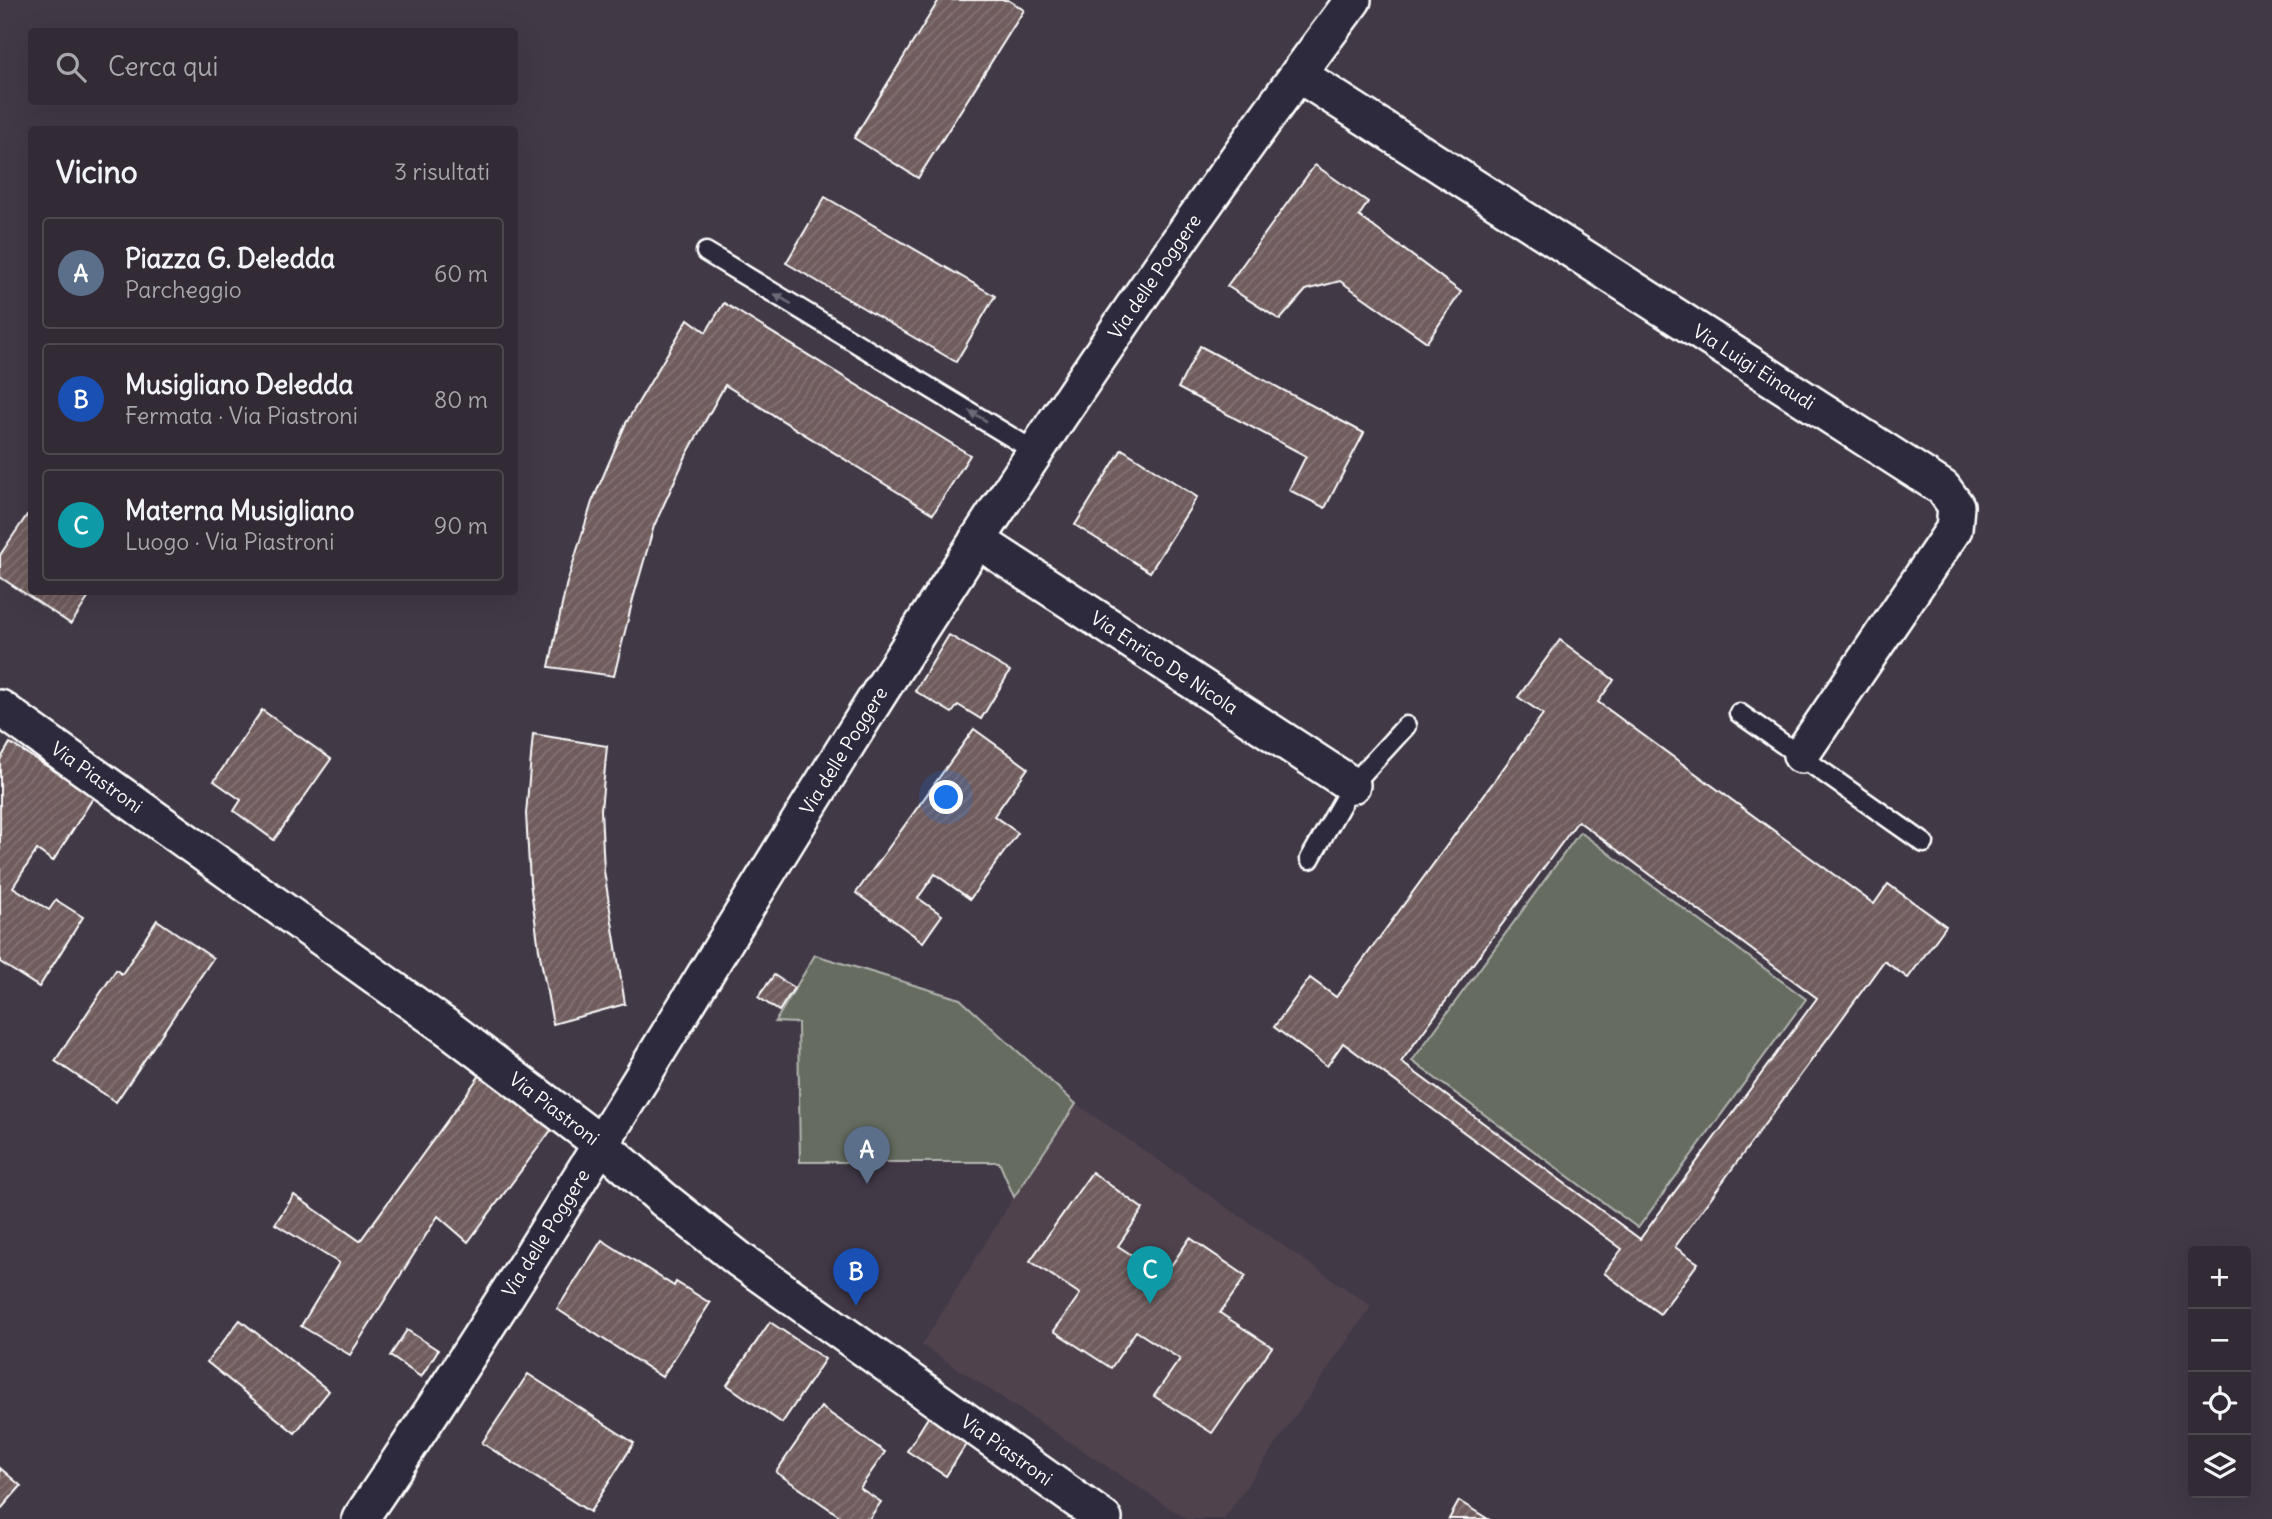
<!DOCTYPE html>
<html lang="it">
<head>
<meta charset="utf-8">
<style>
  body { margin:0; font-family:Delius,sans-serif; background:#3d3741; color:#f1f3f6 }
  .controls { position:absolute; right:21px; bottom:21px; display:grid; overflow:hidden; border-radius:7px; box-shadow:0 7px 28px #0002 }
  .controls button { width:63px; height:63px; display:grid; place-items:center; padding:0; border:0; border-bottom:2px solid #4d4750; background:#322b35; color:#f1f3f6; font:35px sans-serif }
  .you { position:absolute; left:947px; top:798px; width:24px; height:24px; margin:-18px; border:5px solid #fff; border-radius:50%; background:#1a73e8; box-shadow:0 0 0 10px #1a73e833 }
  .badge { display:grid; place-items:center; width:46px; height:46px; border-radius:50%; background:#ffd166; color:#fff; font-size:23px; font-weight:700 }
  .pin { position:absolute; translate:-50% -58px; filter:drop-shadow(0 2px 4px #0008) }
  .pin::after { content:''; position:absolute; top:37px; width:24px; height:21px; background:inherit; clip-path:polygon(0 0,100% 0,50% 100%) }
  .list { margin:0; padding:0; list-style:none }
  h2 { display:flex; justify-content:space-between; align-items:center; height:91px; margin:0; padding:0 28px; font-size:30px }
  h2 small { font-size:23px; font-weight:400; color:#a8a7ad }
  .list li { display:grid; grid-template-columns:46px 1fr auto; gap:21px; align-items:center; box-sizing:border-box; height:112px; margin:0 14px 14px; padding:0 14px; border:2px solid #4d4750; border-radius:7px }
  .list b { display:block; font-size:26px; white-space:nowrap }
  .list p { margin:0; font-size:23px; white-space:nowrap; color:#a8a7ad }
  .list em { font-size:23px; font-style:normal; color:#a8a7ad }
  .icon { flex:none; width:38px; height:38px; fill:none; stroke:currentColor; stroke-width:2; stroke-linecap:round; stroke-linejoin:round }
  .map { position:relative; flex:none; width:2272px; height:1519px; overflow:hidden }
  .search { position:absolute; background:#322b35; box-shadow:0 7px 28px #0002; left:28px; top:28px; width:490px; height:77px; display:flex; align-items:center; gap:18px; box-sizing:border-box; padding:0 24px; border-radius:7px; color:#a8a7ad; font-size:26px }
  .panel { position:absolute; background:#322b35; box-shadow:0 7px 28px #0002; left:28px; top:126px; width:490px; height:469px; border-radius:7px }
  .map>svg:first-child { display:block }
  .built { fill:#50434e }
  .grass { fill:#666d60; stroke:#b2b6b0; stroke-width:2 }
  .building { fill:url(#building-hatch); stroke:#fff; stroke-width:2; fill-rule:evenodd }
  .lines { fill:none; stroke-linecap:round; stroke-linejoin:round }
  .service-casing { stroke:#fff; stroke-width:23 }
  .minor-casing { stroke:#fff; stroke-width:40 }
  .service { stroke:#2f2a3d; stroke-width:18 }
  .minor { stroke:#2f2a3d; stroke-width:35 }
  .oneway { fill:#6d6a77 }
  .labels { text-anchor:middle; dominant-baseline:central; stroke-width:6; stroke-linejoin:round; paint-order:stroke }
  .street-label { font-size:19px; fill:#fff; stroke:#2f2a3d }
</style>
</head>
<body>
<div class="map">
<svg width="2272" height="1519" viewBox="0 0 2272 1519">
  <defs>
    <pattern id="building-hatch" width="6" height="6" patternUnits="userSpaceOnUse" patternTransform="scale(1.75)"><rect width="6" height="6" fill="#6f5b5d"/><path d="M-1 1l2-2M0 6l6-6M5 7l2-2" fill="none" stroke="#857475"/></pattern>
  </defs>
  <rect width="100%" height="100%" fill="#423947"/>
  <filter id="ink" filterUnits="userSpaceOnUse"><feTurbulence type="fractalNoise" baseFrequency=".0143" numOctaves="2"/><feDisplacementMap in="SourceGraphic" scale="14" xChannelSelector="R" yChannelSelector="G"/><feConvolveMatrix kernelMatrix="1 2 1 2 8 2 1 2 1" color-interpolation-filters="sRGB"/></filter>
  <g filter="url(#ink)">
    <polygon class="built" points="1076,1104 1371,1306 1224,1519 1187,1519 922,1345 1014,1197"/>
    <g class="grass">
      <polygon points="1580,832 1806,999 1638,1228 1412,1061"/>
      <polygon points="815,955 960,999 1076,1104 1014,1197 999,1162 800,1162 798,1023 775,1022"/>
    </g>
    <g class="building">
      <polygon points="939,0 1008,0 1024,10 918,178 854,138"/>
      <polygon points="1315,165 1368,202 1359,216 1461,292 1427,342 1340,281 1306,290 1280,320 1227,286"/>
      <polygon points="825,197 995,296 956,362 786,263"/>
      <polygon points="724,303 970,455 933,514 725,385 686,456 654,526 633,599 614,676 549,667 566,586 592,502 626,423 688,319 706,332"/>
      <polygon points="1200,346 1364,433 1325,508 1289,490 1306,456 1178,388"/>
      <polygon points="1122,449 1197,497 1150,572 1075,525"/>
      <polygon points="27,515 32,519 32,592 92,592 71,624 0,577 0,555"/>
      <polygon points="949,635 1010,671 981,719 958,705 952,713 915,691"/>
      <path d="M1560,640L1614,680L1598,702L1874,904L1888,884L1946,926L1908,978L1884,961L1675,1247L1698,1263L1660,1314L1604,1273L1622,1249L1343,1043L1327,1066L1274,1027L1310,978L1336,997L1543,714L1518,697ZM1578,821L1817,998L1640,1239L1401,1062Z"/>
      <polygon points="262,710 331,759 274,840 234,811 241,800 214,781"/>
      <polygon points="974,729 1028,768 994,816 1018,833 970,899 935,874 918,898 942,915 923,942 856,893"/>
      <polygon points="533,734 607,746 601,810 604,871 625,1004 553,1024 539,950 530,882 526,814"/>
      <polygon points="10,743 56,772 62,763 100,787 53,861 37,850 13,887 49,910 56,900 83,917 39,987 0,962 0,760"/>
      <polygon points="157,920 213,958 116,1102 55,1061 116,970 122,974"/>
      <polygon points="774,975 794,988 779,1011 758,997"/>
      <polygon points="483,1071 555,1125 468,1242 438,1216 350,1355 301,1326 339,1263 275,1224 294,1195 360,1241"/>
      <polygon points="1092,1172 1143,1209 1118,1246 1164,1276 1190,1238 1246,1276 1220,1313 1272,1347 1212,1433 1154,1396 1180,1359 1136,1331 1111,1368 1054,1331 1080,1294 1030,1261"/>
      <polygon points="602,1240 674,1286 676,1282 710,1303 662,1377 557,1309"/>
      <polygon points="240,1320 329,1391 295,1433 207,1362"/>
      <polygon points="770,1322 825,1359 782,1423 727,1385"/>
      <polygon points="407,1330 438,1350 421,1377 390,1356"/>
      <polygon points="528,1374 634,1443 590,1512 482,1443"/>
      <polygon points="821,1407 885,1452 860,1488 881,1502 869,1519 844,1519 776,1472"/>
      <polygon points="929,1416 968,1441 946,1476 907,1451"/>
      <polygon points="0,1468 21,1486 0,1510"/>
      <polygon points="1459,1501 1488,1519 1449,1519"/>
    </g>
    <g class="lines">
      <defs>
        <g id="service">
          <polyline points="706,252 1036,452"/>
          <polyline points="1739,713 1924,843"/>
          <polyline points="1310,859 1352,785 1406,726"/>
        </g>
        <g id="minor">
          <path id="s1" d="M1298,74L1943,488L1956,506L1954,529L1801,755"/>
          <path id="s2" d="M977,540L1352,785"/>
          <path id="s3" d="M0,708L452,1031L601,1144L663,1199L740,1260L1104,1519"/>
          <path id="s4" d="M360,1519C526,1275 675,1020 831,770C995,507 1167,248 1353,0"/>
        </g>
      </defs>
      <use href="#service" class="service-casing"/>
      <use href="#minor" class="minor-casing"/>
      <use href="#service" class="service"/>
      <use href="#minor" class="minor"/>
    </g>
    <defs><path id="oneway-solid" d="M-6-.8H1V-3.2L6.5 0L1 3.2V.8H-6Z" transform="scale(1.75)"/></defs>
    <g class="oneway">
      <use href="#oneway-solid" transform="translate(783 299) rotate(-149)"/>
      <use href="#oneway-solid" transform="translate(978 416) rotate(-149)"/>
    </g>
  </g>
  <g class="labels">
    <g class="street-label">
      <text stroke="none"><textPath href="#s4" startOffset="1475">Via delle Poggere</textPath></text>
      <text stroke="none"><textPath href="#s1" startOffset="542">Via Luigi Einaudi</textPath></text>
      <text stroke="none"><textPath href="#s2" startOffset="224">Via Enrico De Nicola</textPath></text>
      <text stroke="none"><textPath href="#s4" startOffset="908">Via delle Poggere</textPath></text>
      <text stroke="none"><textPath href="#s3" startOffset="119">Via Piastroni</textPath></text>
      <text stroke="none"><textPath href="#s3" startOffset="684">Via Piastroni</textPath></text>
      <text stroke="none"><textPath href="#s4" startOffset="341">Via delle Poggere</textPath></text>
      <text stroke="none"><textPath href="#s3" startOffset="1251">Via Piastroni</textPath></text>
    </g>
  </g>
</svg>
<div class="controls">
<button>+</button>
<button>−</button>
<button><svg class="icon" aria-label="locate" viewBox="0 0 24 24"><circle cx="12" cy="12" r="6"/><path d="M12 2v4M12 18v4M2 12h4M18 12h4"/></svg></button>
<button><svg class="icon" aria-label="layers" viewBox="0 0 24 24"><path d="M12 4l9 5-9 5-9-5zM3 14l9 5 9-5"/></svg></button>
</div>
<div class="you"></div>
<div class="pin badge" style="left:867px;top:1184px;background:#5c6f8a">A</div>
<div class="pin badge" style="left:856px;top:1306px;background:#1a4fb4">B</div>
<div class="pin badge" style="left:1150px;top:1304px;background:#0f9aa8">C</div>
<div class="search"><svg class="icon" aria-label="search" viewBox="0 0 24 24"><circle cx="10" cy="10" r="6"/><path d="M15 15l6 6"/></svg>Cerca qui</div>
<section class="panel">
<h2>Vicino<small>3 risultati</small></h2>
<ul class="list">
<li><span class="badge" style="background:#5c6f8a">A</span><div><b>Piazza G. Deledda</b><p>Parcheggio</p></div><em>60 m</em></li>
<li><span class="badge" style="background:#1a4fb4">B</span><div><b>Musigliano Deledda</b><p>Fermata · Via Piastroni</p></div><em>80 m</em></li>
<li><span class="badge" style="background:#0f9aa8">C</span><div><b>Materna Musigliano</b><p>Luogo · Via Piastroni</p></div><em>90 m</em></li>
</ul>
</section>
</div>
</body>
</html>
